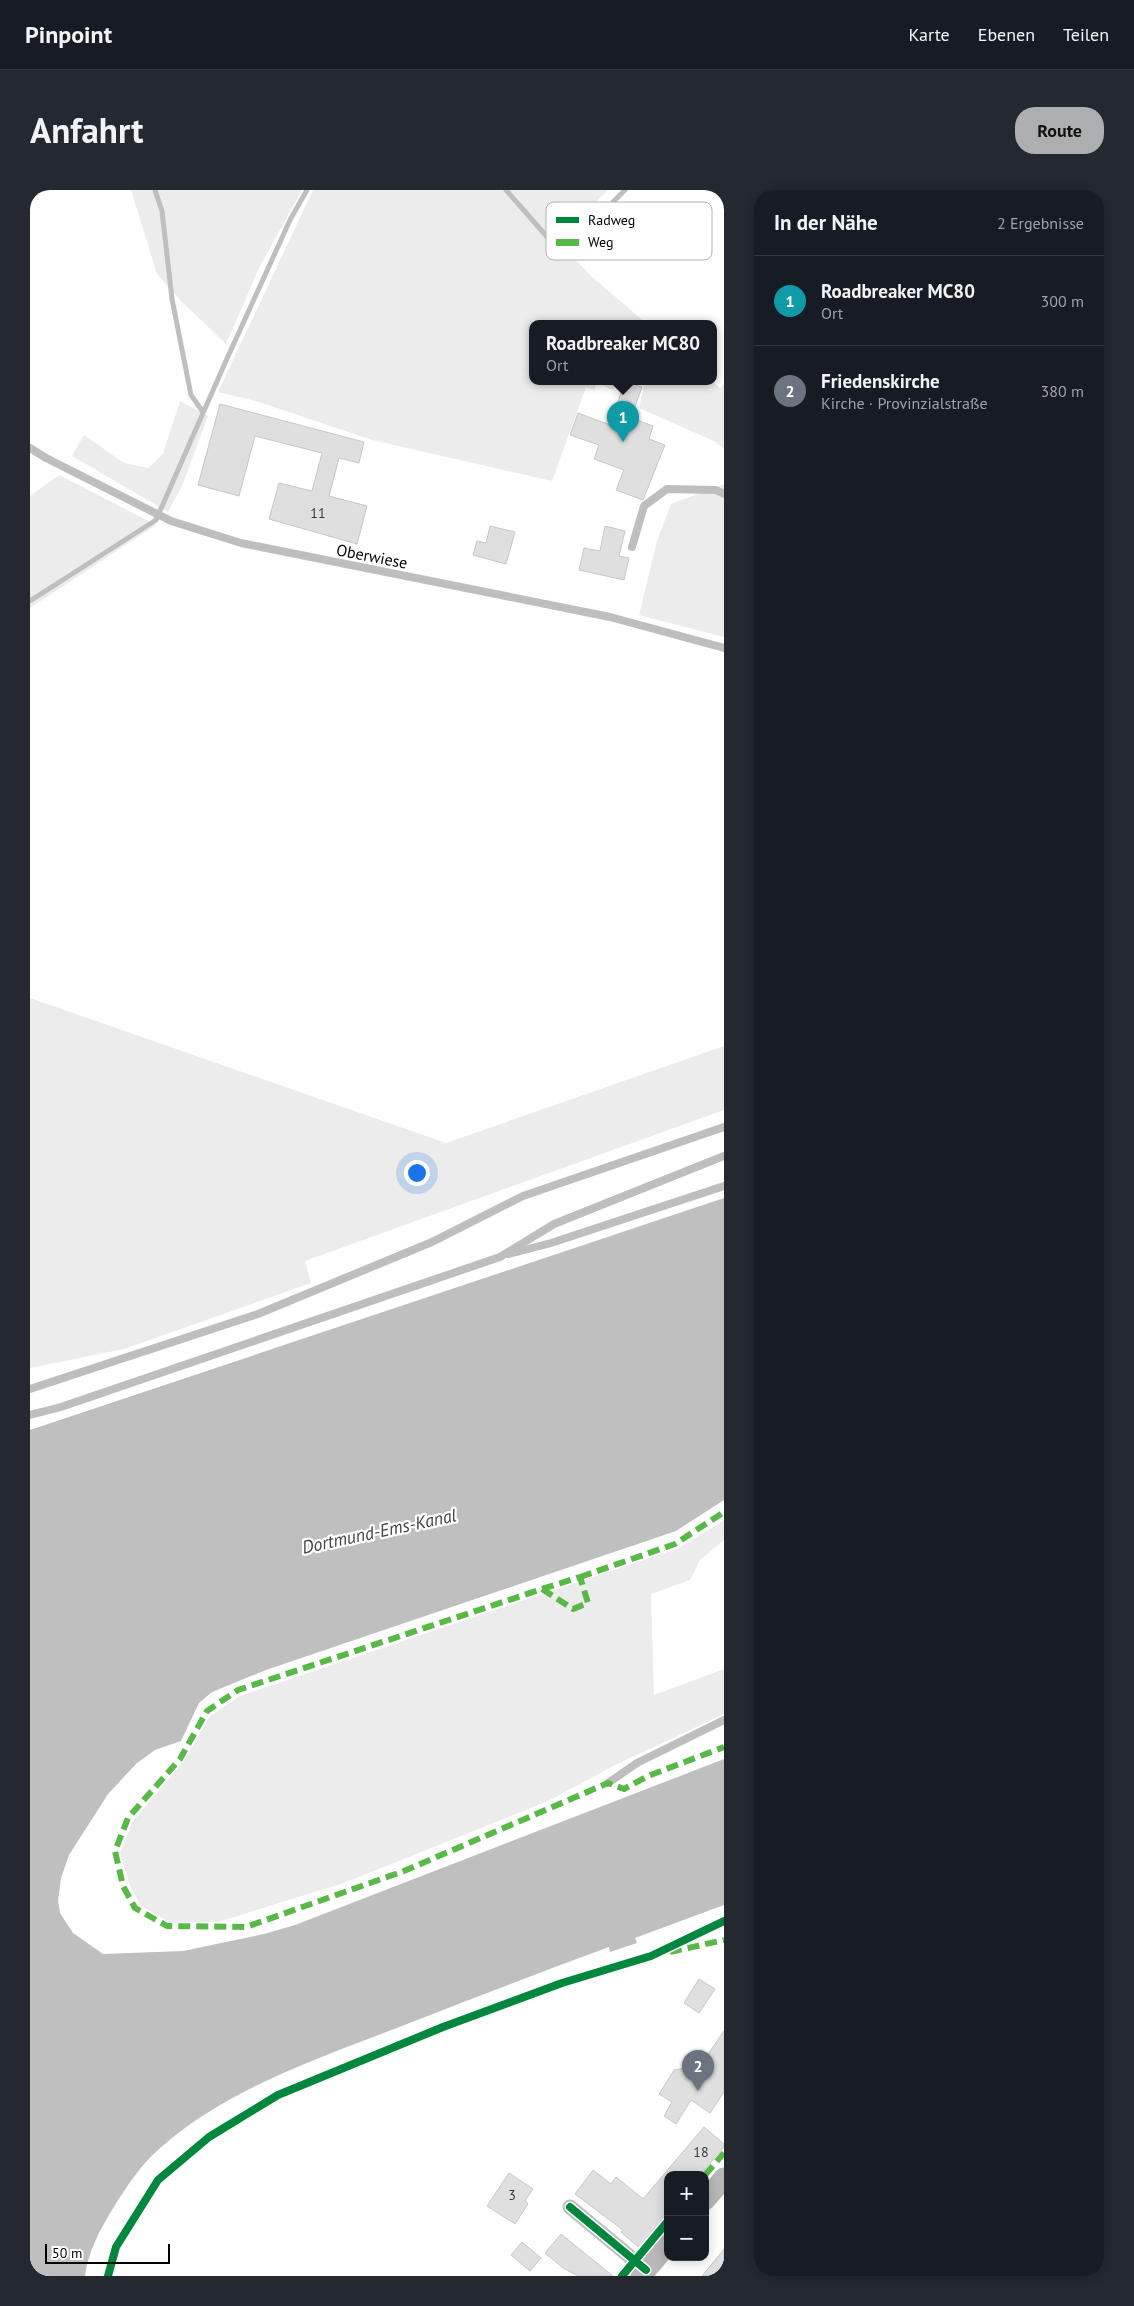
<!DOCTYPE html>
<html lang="de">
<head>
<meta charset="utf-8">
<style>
  body { margin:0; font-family:"PT Sans",sans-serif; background:#242831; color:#f1f3f6 }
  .controls { position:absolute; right:15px; bottom:15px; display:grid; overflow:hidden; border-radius:10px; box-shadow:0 2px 12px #0003 }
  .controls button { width:45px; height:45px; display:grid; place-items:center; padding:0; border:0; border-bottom:1px solid #363941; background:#171b24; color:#f1f3f6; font:25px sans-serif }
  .scale { position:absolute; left:15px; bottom:12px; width:125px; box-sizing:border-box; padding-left:5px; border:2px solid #000; border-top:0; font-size:14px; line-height:18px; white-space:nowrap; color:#000; -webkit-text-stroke:4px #fff; paint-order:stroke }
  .you { position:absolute; left:386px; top:982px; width:18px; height:18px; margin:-12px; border:4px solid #fff; border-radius:50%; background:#1a73e8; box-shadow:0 0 0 8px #1a73e833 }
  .badge { display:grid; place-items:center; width:32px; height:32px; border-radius:50%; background:#adaeaf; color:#fff; font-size:16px; font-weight:700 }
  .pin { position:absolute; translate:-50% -41px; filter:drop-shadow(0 1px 2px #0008) }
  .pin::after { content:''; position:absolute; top:26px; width:18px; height:15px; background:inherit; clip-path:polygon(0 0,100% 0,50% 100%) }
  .popup { position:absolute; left:499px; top:130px; width:188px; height:65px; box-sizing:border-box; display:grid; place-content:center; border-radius:10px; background:#171b24; filter:drop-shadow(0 1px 4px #0005); font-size:16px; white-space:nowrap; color:#9ea1a6 }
  .popup b { font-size:19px; color:#f1f3f6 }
  .popup::after { content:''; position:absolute; left:50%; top:100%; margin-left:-10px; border:10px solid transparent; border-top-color:#171b24 }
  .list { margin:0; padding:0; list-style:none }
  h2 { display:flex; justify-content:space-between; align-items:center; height:65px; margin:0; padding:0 20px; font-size:21px }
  h2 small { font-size:16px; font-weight:400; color:#9ea1a6 }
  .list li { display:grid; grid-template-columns:32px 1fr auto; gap:15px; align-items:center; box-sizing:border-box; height:90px; padding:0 20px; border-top:1px solid #363941 }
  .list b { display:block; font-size:19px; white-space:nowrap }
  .list p { margin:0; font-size:16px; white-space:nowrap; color:#9ea1a6 }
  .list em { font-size:16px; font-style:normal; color:#9ea1a6 }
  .map { position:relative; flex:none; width:694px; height:2086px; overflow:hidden; border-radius:20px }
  header { display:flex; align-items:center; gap:30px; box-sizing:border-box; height:70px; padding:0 25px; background:#171b24; border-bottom:1px solid #363941 }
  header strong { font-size:24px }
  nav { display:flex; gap:28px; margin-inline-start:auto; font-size:18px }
  .intro { display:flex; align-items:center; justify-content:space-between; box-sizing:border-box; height:120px; padding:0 30px }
  h1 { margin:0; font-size:35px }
  .button { padding:12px 22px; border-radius:20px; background:#adaeaf; color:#111; font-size:18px; font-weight:700 }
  main { display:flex; gap:30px; padding:0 30px }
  aside { flex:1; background:#171b24; border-radius:20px; box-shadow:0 2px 12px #0003 }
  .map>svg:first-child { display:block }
  .green { fill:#ececec }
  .water { fill:#bfbfbf }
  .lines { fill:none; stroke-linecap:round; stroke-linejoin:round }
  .stream { stroke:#bfbfbf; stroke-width:5 }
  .building { fill:#dfdfdf; stroke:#c7c7c7 }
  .lane { stroke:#bebebe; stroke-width:8 }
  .street { stroke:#bebebe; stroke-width:15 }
  .secondary { stroke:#b8b8b8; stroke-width:21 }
  .quiet { stroke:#58b947; stroke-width:6; stroke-dasharray:12 6; stroke-linecap:butt }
  .cycleway-casing { stroke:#fff; stroke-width:11 }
  .cycleway { stroke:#00873e; stroke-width:8 }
  .labels { text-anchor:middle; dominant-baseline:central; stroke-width:4.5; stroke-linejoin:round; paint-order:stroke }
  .number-label { font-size:14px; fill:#383838 }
  .street-label { font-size:16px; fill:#000; stroke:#fff }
  .water-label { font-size:18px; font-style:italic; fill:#444; stroke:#fff }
  .key { fill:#fff; stroke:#b2b2b2; stroke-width:1 }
  .key-label { font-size:14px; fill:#000 }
</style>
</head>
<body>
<header>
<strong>Pinpoint</strong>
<nav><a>Karte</a><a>Ebenen</a><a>Teilen</a></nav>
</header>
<div class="intro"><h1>Anfahrt</h1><a class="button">Route</a></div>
<main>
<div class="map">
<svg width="694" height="2086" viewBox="0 0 694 2086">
  <rect width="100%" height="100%" fill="#fff"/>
  <g class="green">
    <polygon points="101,0 272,0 230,76 196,154 151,111 127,84"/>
    <polygon points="283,0 578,0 527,50 561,86 616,133 503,133 503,191 590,191 582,200 567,192 564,200 556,197 522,291 342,250 226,211 188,202"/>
    <polygon points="603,191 682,191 690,198 694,194 694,259 686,252 609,218 614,196"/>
    <polygon points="150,211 178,226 152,296 138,322 42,266 54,245 94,273 118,278 133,264"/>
    <polygon points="29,285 126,335 0,418 0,306"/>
    <polygon points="694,294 694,447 609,425 627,351 641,314"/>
    <polygon points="0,808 416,953 694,856 694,920 275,1071 281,1093 94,1159 0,1178"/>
    <polygon points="694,1330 694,1350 670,1370 660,1390 621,1404 624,1505 694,1479 694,1524 587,1574 518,1611 314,1693 188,1732 141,1733 111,1716 100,1696 90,1663 103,1631 153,1572 180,1526 210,1506 649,1358"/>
  </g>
  <path class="water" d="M694,1008V1310L646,1341L236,1480L182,1502L169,1513L151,1551L125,1560L107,1573L78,1604L39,1665L31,1688L28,1711L30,1723L43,1743L73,1764L153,1761L234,1744L265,1735L694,1569V1715L605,1748L607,1753L580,1762L579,1757C511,1782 444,1808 377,1834C293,1867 196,1898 128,1960C109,1977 95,1999 82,2020C70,2040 58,2062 55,2086H0V1240Z"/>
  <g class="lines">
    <g class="stream">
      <polyline points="125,0 132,21 142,109 161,205 173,222"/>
      <polyline points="476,0 526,57 578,17 595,0"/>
      <polyline points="0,411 126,330 195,173 261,28 277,0"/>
    </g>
  </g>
  <g class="building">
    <polygon points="595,191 612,197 601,228 623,236 619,249 635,255 613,310 586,300 594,280 564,269 569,255 540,245 548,223 580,235"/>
    <polygon points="190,214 334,252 329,273 309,268 299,306 337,316 327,354 239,329 249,293 282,301 292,263 225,246 209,306 168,295"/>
    <polygon points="460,336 485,342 476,374 443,365 447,351 456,353"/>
    <polygon points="575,336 595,341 589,366 599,368 594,390 549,380 554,358 570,361"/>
    <polygon points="669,1789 685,1799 669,1823 654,1813"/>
    <polygon points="694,1841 694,1902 680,1923 661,1910 646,1934 634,1926 642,1912 629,1904 644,1880 656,1878 665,1883"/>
    <polygon points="674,1937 694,1954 694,1957 670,1985 638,1985 638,2027 611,2059 591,2042 593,2040 545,2004 563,1980 581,1994 586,1987 613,2009"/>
    <polygon points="479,1983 503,1999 495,2011 498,2014 485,2034 457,2016"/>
    <polygon points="531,2044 583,2086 548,2086 533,2078 515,2063"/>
    <polygon points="492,2052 511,2068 500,2081 481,2065"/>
    <polygon points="694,2059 694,2086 672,2086"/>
  </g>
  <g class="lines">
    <g class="lane">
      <polyline points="0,258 16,268 141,331 211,353 580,427 694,458"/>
      <polyline points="602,357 614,316 637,299 686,300 694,304"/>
      <polyline points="479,1064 521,1053 694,996"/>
      <polyline points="0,1199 228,1124 402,1052 493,1006 694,937"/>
      <polyline points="0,1225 31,1217 470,1067 524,1034 694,966"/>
      <polyline points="578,1593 607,1573 694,1530"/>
    </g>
    <polyline class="street" points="540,2017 616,2080"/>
    <g class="secondary">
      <polyline points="675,2010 694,1988"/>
      <polyline points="611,2086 638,2054"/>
    </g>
    <g class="quiet">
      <polyline points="550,1387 645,1354 694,1322"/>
      <polyline points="512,1399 543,1419 558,1413 550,1387 512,1399 208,1500 177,1521 150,1569 98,1628 85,1661 93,1696 105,1718 137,1736 216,1737 374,1681 578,1593 594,1599 618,1586 694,1557"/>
      <polyline points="640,1762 694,1750"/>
      <polyline points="675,1985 694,1963"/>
    </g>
    <defs>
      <g id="cycleway">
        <polyline points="540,2017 616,2080"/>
        <polyline points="78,2086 86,2057 128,1990 179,1947 248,1905 413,1837 532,1793 621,1766 694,1731"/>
        <polyline points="592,2086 638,2031"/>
      </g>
    </defs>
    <use href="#cycleway" class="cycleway-casing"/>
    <use href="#cycleway" class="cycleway"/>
  </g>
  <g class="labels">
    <g class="number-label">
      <text x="288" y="323">11</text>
      <text x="671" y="1962">18</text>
      <text x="482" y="2005">3</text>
    </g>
    <g class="street-label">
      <text transform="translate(342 366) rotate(11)">Oberwiese</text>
    </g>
    <g class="water-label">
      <text transform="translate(349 1341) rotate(-12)">Dortmund-Ems-Kanal</text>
    </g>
  </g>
  <rect x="516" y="12" width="166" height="58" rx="8" class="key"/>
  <rect x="526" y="27" width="23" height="6" fill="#00873e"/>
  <rect x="526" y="49" width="23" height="7" fill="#58b947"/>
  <g class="key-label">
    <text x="558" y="35">Radweg</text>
    <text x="558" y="57">Weg</text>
  </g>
</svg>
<div class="controls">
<button>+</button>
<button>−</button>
</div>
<div class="scale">50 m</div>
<div class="you"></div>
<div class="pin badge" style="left:593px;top:252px;background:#0f9aa8">1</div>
<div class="popup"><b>Roadbreaker MC80</b>Ort</div>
<div class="pin badge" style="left:668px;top:1901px;background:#6b7280">2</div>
</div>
<aside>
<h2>In der Nähe<small>2 Ergebnisse</small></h2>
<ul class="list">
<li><span class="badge" style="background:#0f9aa8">1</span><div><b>Roadbreaker MC80</b><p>Ort</p></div><em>300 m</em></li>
<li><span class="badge" style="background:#6b7280">2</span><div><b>Friedenskirche</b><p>Kirche · Provinzialstraße</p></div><em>380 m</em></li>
</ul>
</aside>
</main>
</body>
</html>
